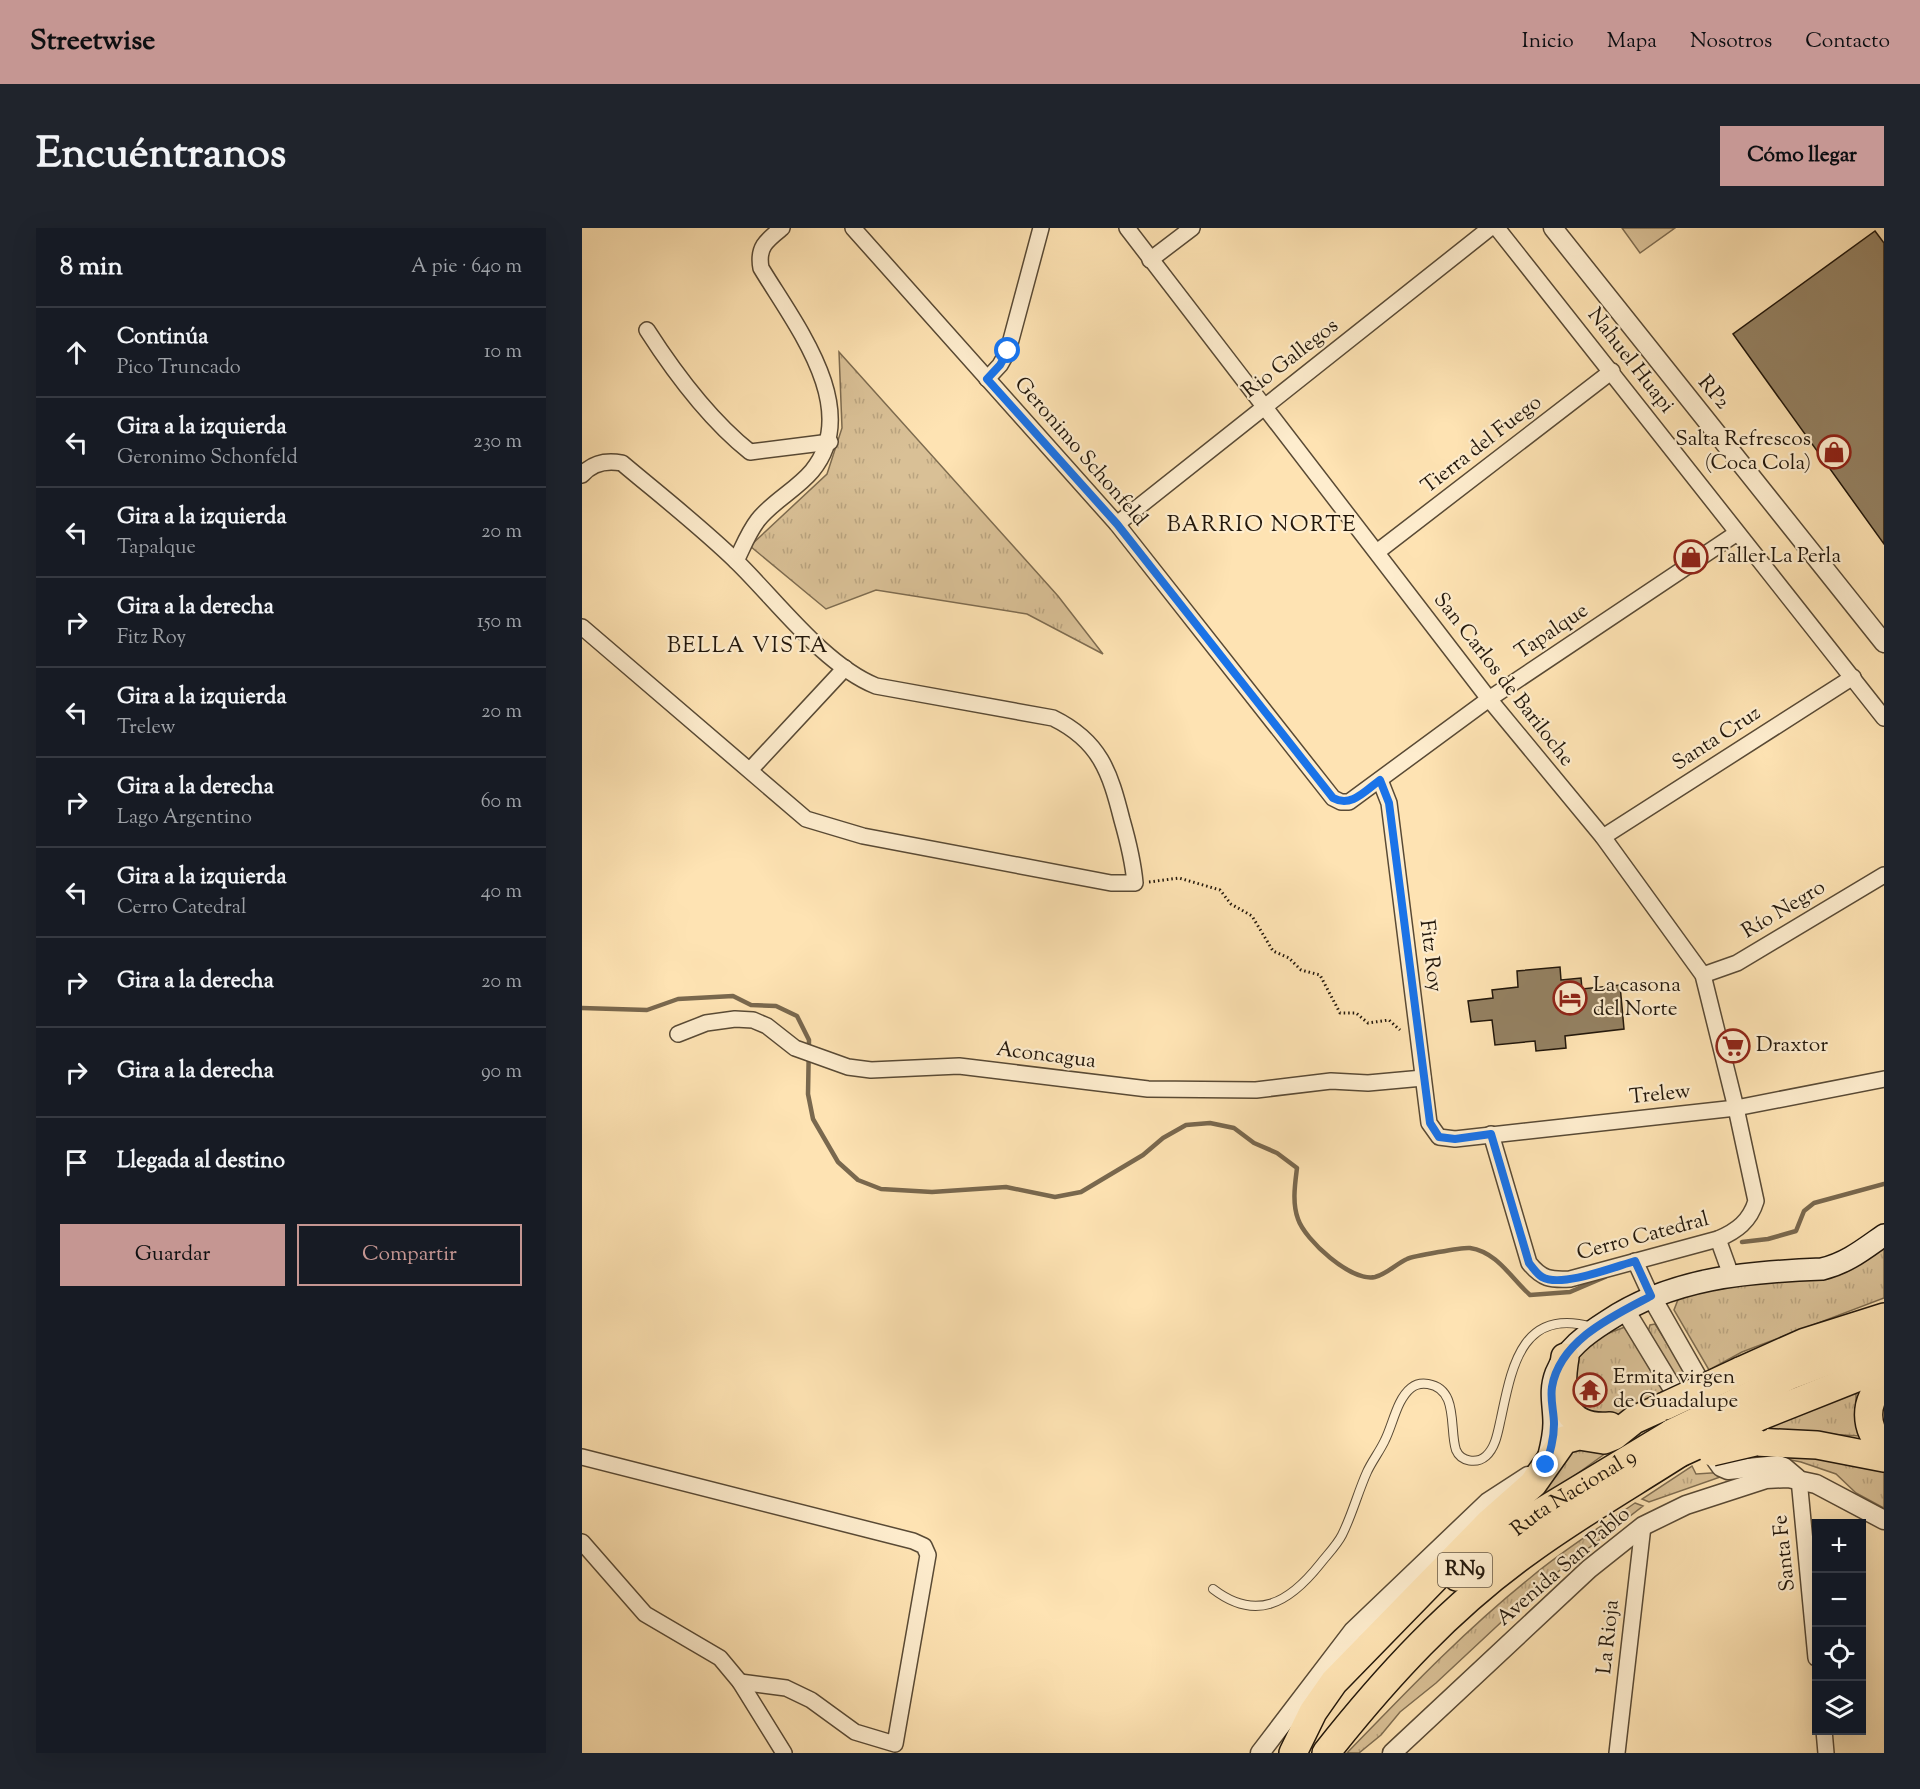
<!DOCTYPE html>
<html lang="es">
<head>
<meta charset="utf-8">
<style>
  body { margin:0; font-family:"Sorts Mill Goudy",serif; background:#20242c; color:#f1f3f6 }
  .controls { position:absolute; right:18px; bottom:18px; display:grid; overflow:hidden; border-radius:0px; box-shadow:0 6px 24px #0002 }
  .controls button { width:54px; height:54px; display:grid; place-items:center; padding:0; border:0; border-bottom:2px solid #363941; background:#171b24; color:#f1f3f6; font:30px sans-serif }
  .stop { position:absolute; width:18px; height:18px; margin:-14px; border:4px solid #1a73e8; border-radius:50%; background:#fff }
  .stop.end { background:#1a73e8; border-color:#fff; box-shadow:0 2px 6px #0008 }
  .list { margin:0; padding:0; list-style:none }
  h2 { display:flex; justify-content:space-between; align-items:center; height:78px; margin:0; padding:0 24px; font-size:26px }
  h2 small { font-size:20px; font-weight:400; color:#9ea1a6 }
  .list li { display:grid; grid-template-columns:39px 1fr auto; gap:18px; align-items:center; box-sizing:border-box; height:90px; padding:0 24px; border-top:2px solid #363941 }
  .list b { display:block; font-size:22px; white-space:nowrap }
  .list p { margin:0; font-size:20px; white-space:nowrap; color:#9ea1a6 }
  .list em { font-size:20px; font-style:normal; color:#9ea1a6 }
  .actions { display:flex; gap:12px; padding:18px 24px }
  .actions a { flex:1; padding:14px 0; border:2px solid #c59692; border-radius:0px; text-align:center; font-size:21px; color:#c59692 }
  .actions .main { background:#c59692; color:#111 }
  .icon { flex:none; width:33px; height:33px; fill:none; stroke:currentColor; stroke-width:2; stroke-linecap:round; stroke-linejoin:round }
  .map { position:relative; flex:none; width:1302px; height:1525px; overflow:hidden; border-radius:0px }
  header { display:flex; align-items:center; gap:36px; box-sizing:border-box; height:84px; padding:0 30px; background:#c59692; color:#111 }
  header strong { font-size:28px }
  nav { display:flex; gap:33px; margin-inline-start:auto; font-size:21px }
  .intro { display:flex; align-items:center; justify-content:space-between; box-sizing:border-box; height:144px; padding:0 36px }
  h1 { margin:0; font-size:42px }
  .button { padding:15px 27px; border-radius:0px; background:#c59692; color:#111; font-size:21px; font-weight:700 }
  main { display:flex; gap:36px; padding:0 36px }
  aside { flex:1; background:#171b24; border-radius:0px; box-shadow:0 6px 24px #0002 }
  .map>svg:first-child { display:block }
  .grass { fill:url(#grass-tufts); stroke:#7e6c50; stroke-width:1.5 }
  .park { fill:#d9c096; stroke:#7e6c50; stroke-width:1.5 }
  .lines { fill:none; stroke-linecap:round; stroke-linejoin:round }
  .stream { stroke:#79684e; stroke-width:4.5 }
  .building { fill:#948162; stroke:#22170b; stroke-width:1.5 }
  .service-casing { stroke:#594a35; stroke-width:10 }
  .minor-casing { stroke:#594a35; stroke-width:18 }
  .tertiary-casing { stroke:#594a35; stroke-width:21 }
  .secondary-casing { stroke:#22170b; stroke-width:24 }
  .motorway-casing { stroke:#22170b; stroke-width:30 }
  .path { stroke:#22170b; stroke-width:3; stroke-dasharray:1.5 3; stroke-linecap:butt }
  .service { stroke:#feedce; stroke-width:8 }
  .minor { stroke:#feedce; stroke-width:15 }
  .tertiary { stroke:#feedce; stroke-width:18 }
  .secondary { stroke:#feedce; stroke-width:21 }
  .motorway { stroke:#fee3b3; stroke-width:27 }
  .motorway-bridge-casing { stroke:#22170b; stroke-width:30; stroke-linecap:butt }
  .motorway-bridge { stroke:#fee3b3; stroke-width:27 }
  .route { stroke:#1a73e8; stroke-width:8 }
  .labels { text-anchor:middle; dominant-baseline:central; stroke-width:4.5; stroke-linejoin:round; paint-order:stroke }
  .shield { fill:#feedce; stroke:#645746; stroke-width:1.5 }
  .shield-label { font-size:20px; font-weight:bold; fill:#22170b }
  .street-label { font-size:21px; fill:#22170b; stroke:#feedce }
  .poi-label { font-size:21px; fill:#22170b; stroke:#feedce; text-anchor:start }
  .neighbourhood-label { font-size:22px; letter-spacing:1.5px; fill:#22170b; stroke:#feedce }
</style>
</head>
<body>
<header>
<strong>Streetwise</strong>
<nav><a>Inicio</a><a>Mapa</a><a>Nosotros</a><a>Contacto</a></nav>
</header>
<div class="intro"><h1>Encuéntranos</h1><a class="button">Cómo llegar</a></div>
<main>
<aside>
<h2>8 min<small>A pie · 640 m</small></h2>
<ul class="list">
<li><svg class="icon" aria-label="ahead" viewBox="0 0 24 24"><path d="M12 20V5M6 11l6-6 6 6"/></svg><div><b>Continúa</b><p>Pico Truncado</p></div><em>10 m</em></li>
<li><svg class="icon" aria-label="left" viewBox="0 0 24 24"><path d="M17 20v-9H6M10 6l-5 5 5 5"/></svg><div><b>Gira a la izquierda</b><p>Geronimo Schonfeld</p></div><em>230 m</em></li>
<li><svg class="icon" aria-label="left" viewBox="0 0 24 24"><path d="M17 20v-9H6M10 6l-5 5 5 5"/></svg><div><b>Gira a la izquierda</b><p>Tapalque</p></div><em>20 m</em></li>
<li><svg class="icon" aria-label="right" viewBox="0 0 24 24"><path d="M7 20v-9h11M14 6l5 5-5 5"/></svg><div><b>Gira a la derecha</b><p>Fitz Roy</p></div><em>150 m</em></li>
<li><svg class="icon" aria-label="left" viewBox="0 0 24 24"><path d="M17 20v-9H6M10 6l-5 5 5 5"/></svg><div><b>Gira a la izquierda</b><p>Trelew</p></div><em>20 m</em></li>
<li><svg class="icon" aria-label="right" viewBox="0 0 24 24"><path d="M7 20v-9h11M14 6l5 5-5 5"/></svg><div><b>Gira a la derecha</b><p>Lago Argentino</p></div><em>60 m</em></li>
<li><svg class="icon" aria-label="left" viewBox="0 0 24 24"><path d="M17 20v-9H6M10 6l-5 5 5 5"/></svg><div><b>Gira a la izquierda</b><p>Cerro Catedral</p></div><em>40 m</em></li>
<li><svg class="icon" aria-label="right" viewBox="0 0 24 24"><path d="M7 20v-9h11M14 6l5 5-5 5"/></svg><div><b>Gira a la derecha</b></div><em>20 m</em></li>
<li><svg class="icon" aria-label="right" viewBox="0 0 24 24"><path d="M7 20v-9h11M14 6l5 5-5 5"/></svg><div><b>Gira a la derecha</b></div><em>90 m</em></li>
<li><svg class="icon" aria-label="arrive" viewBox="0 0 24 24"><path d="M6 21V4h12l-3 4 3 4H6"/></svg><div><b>Llegada al destino</b></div></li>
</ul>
<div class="actions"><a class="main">Guardar</a><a>Compartir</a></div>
</aside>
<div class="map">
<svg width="1302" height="1525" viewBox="0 0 1302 1525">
  <defs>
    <pattern id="grass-tufts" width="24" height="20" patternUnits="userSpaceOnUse" patternTransform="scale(1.5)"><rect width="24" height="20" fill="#d9c096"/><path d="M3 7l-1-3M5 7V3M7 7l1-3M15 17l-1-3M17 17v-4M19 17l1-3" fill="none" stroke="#baa480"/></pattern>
  </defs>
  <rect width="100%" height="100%" fill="#fee3b3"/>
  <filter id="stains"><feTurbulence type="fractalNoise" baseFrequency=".00333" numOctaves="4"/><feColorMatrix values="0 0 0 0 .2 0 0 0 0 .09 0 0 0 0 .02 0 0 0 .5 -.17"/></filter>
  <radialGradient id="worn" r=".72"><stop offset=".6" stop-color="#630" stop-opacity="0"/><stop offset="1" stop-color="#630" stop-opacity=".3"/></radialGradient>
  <g class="grass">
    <polygon points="257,124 476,368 521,426 445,386 294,362 244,381 168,318 245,246 260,200"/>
    <polygon points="1302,1017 1302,1070 1160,1124 1127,1142 1092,1082 1097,1069"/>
    <polygon points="1073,1096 1107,1150 1097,1156 1066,1104 1068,1097"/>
    <polygon points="1043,1099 1085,1164 1028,1192 1017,1193 987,1170 993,1130 1019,1108"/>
    <polygon points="1274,1161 1274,1187 1278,1208 1173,1202"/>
    <polygon points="1042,1212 941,1285 986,1222"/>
    <polygon points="1172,1225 1207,1225 1302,1242 1302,1280 1274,1265 1254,1246 1219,1234"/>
    <polygon points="1110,1238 1114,1246 1144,1244 1144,1247 1067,1274 1060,1271"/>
    <path d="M1053,1275L1061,1278L959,1357L854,1455L818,1484L799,1507L777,1525H765C824,1464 882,1403 948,1350C981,1322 1017,1300 1053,1275Z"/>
  </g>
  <polygon class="park" points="1040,0 1093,0 1058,25"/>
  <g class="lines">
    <g class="stream">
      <path d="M0,780L65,782L96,771L151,768L169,777L194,778L215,788L227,812L226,866L231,891L256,934L276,952L299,961L350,964L424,959L473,969L499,964L561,927L581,910L604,897L628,895L652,900L672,915L695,925L715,940C713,956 710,975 716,991C723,1012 769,1054 793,1049C805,1046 814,1036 825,1031C831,1028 882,1019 888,1020C915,1024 929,1050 948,1067L988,1064L1023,1049"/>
      <polyline points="1160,1014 1186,1011 1214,1003 1222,983 1232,975 1302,956"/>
    </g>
  </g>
  <g class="building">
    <polygon points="1293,3 1302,15 1302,316 1151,106"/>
    <polygon points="978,739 979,752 999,750 1000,761 1038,757 1042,801 983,808 984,820 954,823 953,813 913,817 910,792 889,794 886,773 911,770 910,762 936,759 935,743"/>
  </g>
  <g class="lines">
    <defs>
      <path id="service" d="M631,1361C674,1394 707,1375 738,1336C745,1327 755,1317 760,1307C770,1287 776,1264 785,1244C790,1233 798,1223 803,1212C811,1196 815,1171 829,1160C834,1156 840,1155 846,1156C877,1161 867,1201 874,1222C879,1234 895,1236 904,1228C914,1219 916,1203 919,1190C930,1138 940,1079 1010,1099"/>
      <g id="minor">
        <polyline points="271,0 535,296 751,570 759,574 767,574 907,471 1155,305"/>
        <path d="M545,0L907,471L1021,609L1121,747L1154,880L1174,973C1168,993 1155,1003 1136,1011L988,1051C968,1052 960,1051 947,1035L909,906"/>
        <polyline points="915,0 1302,490"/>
        <polyline points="568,32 610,0"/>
        <path d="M65,102C92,144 129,193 168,224L248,214"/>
        <polyline points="405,151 418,137 426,123 459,0"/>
        <path d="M0,247C10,235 24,232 40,235C78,267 119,299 155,334C195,373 242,437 294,458L471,490C518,513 528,544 540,592C546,613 551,633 553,655H529L281,608L224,591L0,399"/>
        <polyline points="535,296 908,0"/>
        <polyline points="795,324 1030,143"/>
        <path d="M154,333C161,319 166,305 176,292C191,273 214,262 230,243C281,181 212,95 179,40C175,19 185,12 200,0"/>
        <polyline points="169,541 263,440"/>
        <polyline points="798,552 807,575 847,895 857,909 873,911 1154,880 1302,851"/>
        <polyline points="1021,609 1271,449"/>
        <polyline points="1121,747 1155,735 1302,647"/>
        <polyline points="96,806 124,795 153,791 171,792 185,798 213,820 266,839 289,842 377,838 566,861 674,862 749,853 786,855 841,850"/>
        <polyline points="1136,1011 1149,1047"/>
        <polyline points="1053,1033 1069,1068"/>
        <polyline points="0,1229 331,1313 342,1318 346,1327 313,1516 273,1504 229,1472 204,1460 158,1454"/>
        <polyline points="1217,1251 1234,1430"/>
        <polyline points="0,1314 63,1386 138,1430 158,1454 202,1525"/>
        <polyline points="1242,1502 1244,1525"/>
        <polyline points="1035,1525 1061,1298"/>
      </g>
      <g id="tertiary">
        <polyline points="971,0 1302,415"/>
        <polyline points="1069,1068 1118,1154"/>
        <polyline points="1043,1082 1094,1166"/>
        <polyline points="1134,1232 1139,1239 1146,1242 1196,1237 1202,1239 1215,1250"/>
        <polyline points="678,1525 771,1403 906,1274 946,1248"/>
        <polyline points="810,1525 1007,1341 1061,1298 1104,1277 1184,1251 1206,1250 1234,1256 1302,1292"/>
      </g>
      <path id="secondary" d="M966,1231C969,1219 972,1208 972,1195C972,1177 967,1163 974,1145C984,1121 1003,1107 1025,1093C1090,1050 1163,1044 1240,1041C1265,1035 1282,1021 1302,1007"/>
      <g id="motorway">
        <path d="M983,1129C977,1166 978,1202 1028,1198"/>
        <polyline points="1158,1143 1223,1114 1302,1089"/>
        <path d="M1302,1155C1281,1173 1282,1201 1302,1220"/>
        <polyline points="1169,1167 1207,1148 1302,1112"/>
        <polyline points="1179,1188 1302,1139"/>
        <polyline points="1173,1214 1235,1217 1302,1230"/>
        <path id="s1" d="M875,1349L959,1284L1090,1205"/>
        <polyline points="711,1525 731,1484 752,1454 908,1294 951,1256 982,1212 997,1208 1022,1212 1032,1208 1052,1192 1083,1178"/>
        <path d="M744,1525C804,1449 869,1378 948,1322C996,1287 1048,1257 1098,1225"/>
      </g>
    </defs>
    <use href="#service" class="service-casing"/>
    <use href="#minor" class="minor-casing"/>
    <use href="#tertiary" class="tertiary-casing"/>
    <use href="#secondary" class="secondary-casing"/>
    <use href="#motorway" class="motorway-casing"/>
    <polyline class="path" points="567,654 597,650 638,662 649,676 670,688 691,723 707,730 719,742 738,747 758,785 774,785 786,795 807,792 818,802"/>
    <use href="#service" class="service"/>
    <use href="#minor" class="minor"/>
    <use href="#tertiary" class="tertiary"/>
    <use href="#secondary" class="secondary"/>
    <use href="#motorway" class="motorway"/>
    <defs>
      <g id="motorway-bridge">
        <polyline points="1083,1178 1158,1143"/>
        <polyline points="1090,1205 1169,1167"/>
        <polyline points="1130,1224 1173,1214"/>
        <polyline points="1098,1225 1179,1188"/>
      </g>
    </defs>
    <use href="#motorway-bridge" class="motorway-bridge-casing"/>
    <use href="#motorway-bridge" class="motorway-bridge"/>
  </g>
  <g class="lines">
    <path class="route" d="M426,123L418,137L405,151L535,296L751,570C769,580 783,563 798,552L807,575L848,895L857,909L873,911L909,906L947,1035C951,1040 955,1046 960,1049C979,1060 1032,1039 1053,1033L1069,1068C1031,1088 978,1112 970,1159C968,1172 972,1184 972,1196C972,1211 968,1224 964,1237"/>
  </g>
  <defs>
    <symbol id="shop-ring" viewBox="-11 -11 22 22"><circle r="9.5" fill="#feedce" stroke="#8f2418" stroke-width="1.5"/><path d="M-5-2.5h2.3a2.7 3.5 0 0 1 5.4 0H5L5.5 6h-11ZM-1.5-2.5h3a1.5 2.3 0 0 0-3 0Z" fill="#8f2418"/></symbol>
    <symbol id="hotel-ring" viewBox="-11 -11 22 22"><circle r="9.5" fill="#feedce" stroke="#8f2418" stroke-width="1.5"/><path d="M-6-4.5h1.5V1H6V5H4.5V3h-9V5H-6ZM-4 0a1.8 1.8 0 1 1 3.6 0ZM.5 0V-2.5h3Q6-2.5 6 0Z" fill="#8f2418"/></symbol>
    <symbol id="supermarket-ring" viewBox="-11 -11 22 22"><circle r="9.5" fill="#feedce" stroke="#8f2418" stroke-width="1.5"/><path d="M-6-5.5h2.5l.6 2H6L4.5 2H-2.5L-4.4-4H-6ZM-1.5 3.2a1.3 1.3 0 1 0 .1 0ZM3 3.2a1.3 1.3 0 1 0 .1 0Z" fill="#8f2418"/></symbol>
    <symbol id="temple-ring" viewBox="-11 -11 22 22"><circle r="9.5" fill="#feedce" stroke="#8f2418" stroke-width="1.5"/><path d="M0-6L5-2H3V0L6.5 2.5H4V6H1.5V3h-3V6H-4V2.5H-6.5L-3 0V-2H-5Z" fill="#8f2418"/></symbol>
  </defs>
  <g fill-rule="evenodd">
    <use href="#shop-ring" x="1233" y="205" width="38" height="38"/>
    <use href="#shop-ring" x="1090" y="310" width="38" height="38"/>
    <use href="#hotel-ring" x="969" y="751" width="38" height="38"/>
    <use href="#supermarket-ring" x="1132" y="799" width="38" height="38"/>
    <use href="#temple-ring" x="989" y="1143" width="38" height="38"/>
  </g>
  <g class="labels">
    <rect class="shield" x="856" y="1325" width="54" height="34" rx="4.5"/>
    <g class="shield-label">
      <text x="883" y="1342">RN9</text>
    </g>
    <g class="street-label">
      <text transform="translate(709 131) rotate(-38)">Rio Gallegos</text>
      <text transform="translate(1048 133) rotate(52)">Nahuel Huapi</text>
      <text transform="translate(1131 165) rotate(50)">RP2</text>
      <text transform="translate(900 217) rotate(-38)">Tierra del Fuego</text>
      <text transform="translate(498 224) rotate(49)">Geronimo Schonfeld</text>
      <text transform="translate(970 404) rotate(-34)">Tapalque</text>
      <text transform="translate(921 452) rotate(52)">San Carlos de Bariloche</text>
      <text transform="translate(1135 511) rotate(-33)">Santa Cruz</text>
      <text transform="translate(1202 682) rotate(-31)">Río Negro</text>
      <text transform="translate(848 728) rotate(83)">Fitz Roy</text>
      <text transform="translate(464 828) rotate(7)">Aconcagua</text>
      <text transform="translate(1078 867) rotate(-6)">Trelew</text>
      <text transform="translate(1061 1009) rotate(-15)">Cerro Catedral</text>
      <text stroke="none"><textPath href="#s1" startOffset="144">Ruta Nacional 9</textPath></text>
      <text transform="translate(1203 1325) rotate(-96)">Santa Fe</text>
      <text transform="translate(982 1339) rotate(-41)">Avenida San Pablo</text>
      <text transform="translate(1027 1409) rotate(-84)">La Rioja</text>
    </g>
    <g class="poi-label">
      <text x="1229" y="212" text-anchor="end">Salta Refrescos<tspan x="1229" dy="24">(Coca Cola)</tspan></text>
      <text x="1132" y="329">Taller La Perla</text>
      <text x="1011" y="758">La casona<tspan x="1011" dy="24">del Norte</tspan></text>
      <text x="1174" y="818">Draxtor</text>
      <text x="1031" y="1150">Ermita virgen<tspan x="1031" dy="24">de Guadalupe</tspan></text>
    </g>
    <g class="neighbourhood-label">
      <text x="680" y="298">BARRIO NORTE</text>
      <text x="166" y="419">BELLA VISTA</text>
    </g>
  </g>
  <rect width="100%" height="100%" filter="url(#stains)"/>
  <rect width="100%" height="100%" fill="url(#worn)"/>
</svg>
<div class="controls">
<button>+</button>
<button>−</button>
<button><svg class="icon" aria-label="locate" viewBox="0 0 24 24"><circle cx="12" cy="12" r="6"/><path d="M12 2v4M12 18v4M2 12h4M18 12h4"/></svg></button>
<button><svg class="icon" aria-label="layers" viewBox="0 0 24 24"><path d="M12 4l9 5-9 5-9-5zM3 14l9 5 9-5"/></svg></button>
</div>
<div class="stop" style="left:426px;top:123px"></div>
<div class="stop end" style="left:964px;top:1237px"></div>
</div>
</main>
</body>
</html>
